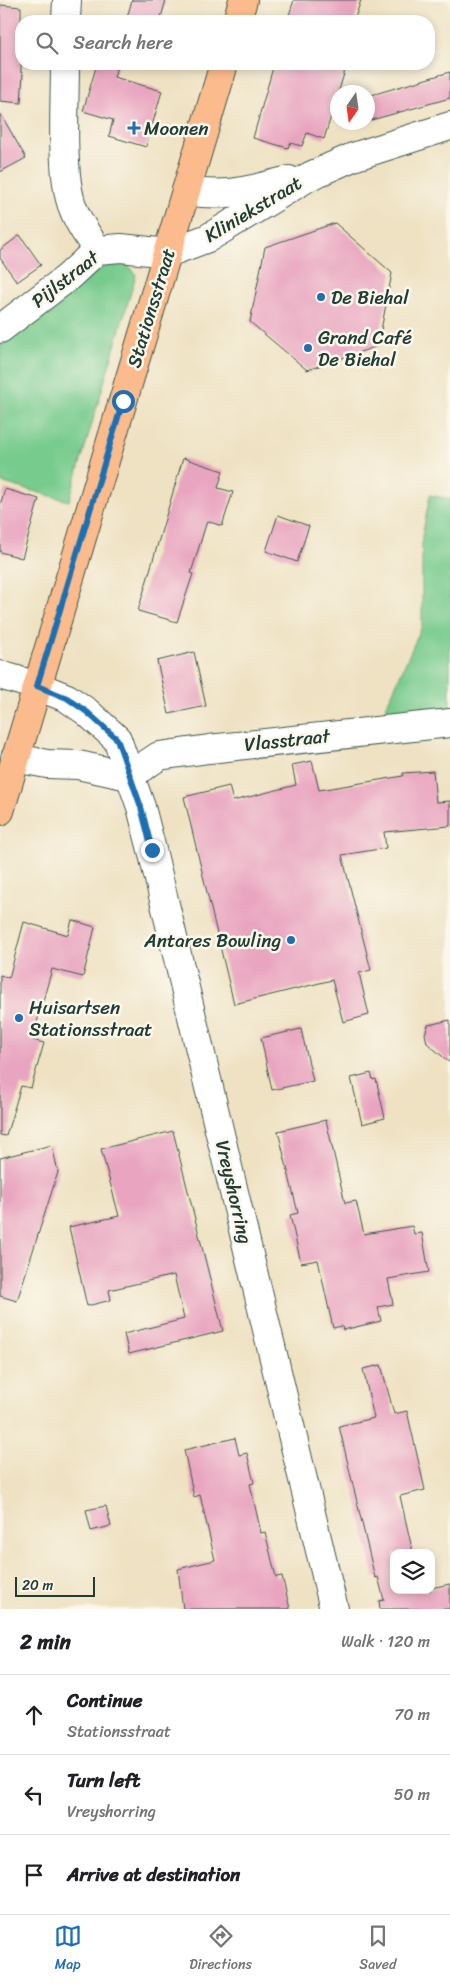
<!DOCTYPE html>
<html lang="en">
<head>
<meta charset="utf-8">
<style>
  body { margin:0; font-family:Sriracha,sans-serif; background:#f6f6f6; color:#202124 }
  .controls { position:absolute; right:15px; bottom:15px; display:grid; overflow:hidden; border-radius:10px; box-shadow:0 2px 8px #0003 }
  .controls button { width:45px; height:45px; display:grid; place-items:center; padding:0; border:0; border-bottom:1px solid #e0e0e0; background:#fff; color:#202124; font:25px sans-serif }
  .compass { position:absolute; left:330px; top:85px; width:45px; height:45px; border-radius:50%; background:#fff; box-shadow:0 2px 8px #0003; rotate:193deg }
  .scale { position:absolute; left:15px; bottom:12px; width:80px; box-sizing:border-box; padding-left:5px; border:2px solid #1f3d34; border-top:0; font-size:14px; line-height:18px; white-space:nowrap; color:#1f3d34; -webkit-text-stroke:4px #fbf7ec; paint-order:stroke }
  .stop { position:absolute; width:15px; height:15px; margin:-11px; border:4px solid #1f6fb2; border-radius:50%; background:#fff }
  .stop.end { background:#1f6fb2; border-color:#fff; box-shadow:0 1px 5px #0008 }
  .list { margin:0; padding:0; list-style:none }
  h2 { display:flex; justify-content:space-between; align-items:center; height:65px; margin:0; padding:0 20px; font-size:21px }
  h2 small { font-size:16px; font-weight:400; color:#757577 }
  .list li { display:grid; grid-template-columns:32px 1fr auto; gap:15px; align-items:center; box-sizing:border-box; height:80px; padding:0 20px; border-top:1px solid #e0e0e0 }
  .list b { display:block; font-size:19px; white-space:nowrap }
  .list p { margin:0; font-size:16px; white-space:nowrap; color:#757577 }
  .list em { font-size:16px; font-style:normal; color:#757577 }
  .icon { flex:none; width:28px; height:28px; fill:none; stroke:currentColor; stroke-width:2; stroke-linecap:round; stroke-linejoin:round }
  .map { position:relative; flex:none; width:450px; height:1609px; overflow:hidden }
  .search { position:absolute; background:#fff; box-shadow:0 2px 8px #0003; left:15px; right:15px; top:15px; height:55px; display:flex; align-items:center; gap:12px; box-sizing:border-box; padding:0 18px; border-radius:20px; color:#757577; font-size:19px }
  .sheet { height:305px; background:#fff }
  nav { display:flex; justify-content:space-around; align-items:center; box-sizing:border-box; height:70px; border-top:1px solid #e0e0e0; background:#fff; font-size:14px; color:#757577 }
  nav a { display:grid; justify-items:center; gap:2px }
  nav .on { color:#1f6fb2 }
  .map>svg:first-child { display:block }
  .green { fill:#77cb8d; stroke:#4b8460 }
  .building { fill:#e9a5c0 }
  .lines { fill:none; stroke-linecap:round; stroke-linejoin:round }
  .minor-casing { stroke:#3e5649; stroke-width:30 }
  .major-casing { stroke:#3e5649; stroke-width:30 }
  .minor { stroke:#fff; stroke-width:28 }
  .major { stroke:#fbbb8c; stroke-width:28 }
  .route { stroke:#1f6fb2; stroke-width:6 }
  .poi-dot { fill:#1f6fb2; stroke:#fbf7ec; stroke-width:2 }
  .labels { text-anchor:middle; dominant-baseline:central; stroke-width:5; stroke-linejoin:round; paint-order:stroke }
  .poi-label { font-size:19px; fill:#1f3d34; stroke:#fbf7ec; text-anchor:start }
  .street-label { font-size:19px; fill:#1f3d34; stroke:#fbf7ec }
</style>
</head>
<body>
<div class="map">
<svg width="450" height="1609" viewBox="0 0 450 1609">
  <rect width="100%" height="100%" fill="#fbf7ec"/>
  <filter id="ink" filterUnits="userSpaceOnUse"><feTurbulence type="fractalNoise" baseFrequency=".02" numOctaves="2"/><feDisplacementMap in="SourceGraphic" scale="10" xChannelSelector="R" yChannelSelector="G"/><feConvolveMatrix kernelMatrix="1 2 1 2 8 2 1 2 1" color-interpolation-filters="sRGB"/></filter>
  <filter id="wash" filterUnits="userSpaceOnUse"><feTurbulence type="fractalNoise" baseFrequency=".0096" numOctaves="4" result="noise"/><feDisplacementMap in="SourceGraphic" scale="20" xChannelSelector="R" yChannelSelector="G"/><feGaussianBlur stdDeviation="1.12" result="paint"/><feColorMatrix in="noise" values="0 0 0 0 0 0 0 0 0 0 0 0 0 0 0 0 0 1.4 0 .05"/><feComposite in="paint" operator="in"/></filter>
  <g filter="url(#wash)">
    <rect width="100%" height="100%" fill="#efe2c3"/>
    <g class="green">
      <polygon points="122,261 131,268 136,275 69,501 0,482 0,346 101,268 110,262"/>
      <polygon points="430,495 450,499 450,707 382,716 422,626 422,536"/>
    </g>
    <g id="blocks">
      <g class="building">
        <polygon points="132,0 166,0 160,21 126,21"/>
        <polygon points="294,0 361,0 354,21 287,21"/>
        <polygon points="0,5 21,7 21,73 23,73 21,103 0,101"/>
        <polygon points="97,64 118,64 114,77 162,91 146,147 109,136 113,120 83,111"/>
        <polygon points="274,64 347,64 324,139 307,133 302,146 290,143 288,148 253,138"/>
        <polygon points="450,72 450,98 368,121 368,96"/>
        <polygon points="0,113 26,158 0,172"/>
        <polygon points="335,223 392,273 378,346 307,370 250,322 265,247"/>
        <polygon points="20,235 41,265 17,282 0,258 0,250"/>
        <polygon points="183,458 223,471 218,488 233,492 222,526 207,521 191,573 193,574 177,622 138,611"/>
        <polygon points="5,489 39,499 22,558 0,552 0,505"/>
        <polygon points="278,515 309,526 297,562 266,551"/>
        <polygon points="194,652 206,706 169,714 157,661"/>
        <polygon points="312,761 319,790 403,776 403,773 433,771 436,802 450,801 450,826 384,832 386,848 342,855 371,970 359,973 369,1015 343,1022 332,980 234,1004 184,797 229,786 233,801 296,785 292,765"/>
        <polygon points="72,920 95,927 83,977 52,969 32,1040 44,1043 31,1088 21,1086 6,1136 0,1135 0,975 9,978 24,922 68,935"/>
        <polygon points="450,1020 450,1063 427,1043 425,1034 428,1025"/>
        <polygon points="301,1029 313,1081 272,1090 261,1038"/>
        <polygon points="371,1073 373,1080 376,1079 385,1118 362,1124 351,1078"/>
        <polygon points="326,1120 345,1203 356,1201 364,1234 412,1226 414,1234 422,1233 429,1272 388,1279 393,1304 378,1307 381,1321 343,1330 342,1326 333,1328 318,1260 301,1263 290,1215 298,1213 278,1131"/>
        <polygon points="173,1131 223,1331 129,1354 124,1334 184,1319 174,1275 109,1290 111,1300 87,1306 69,1227 119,1216 101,1149"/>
        <polygon points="52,1145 58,1172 17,1301 0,1296 0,1158"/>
        <polygon points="381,1365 394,1414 407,1411 425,1490 400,1496 413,1553 394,1553 394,1590 431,1590 431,1588 450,1584 450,1609 380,1609 379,1601 384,1600 378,1577 375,1578 339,1426 374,1418 363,1369"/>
        <polygon points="235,1438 239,1455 247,1453 254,1483 250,1484 261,1533 265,1532 276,1577 282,1576 290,1609 183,1609 178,1569 215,1560 200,1495 194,1497 184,1450"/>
        <polygon points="106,1506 111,1526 91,1531 86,1510"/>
      </g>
    </g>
  </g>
  <g filter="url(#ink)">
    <use href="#blocks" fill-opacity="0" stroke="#3e5649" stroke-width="1"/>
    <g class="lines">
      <defs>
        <g id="minor">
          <polyline points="66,21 67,0"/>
          <path d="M65,64C65,102 61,164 70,199C75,218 86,233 97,250"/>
          <path d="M186,191C226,198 251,190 289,180"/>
          <polyline points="0,329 67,278 97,250 121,248 168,253 208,238 310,176 353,157 450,126"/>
          <polyline points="0,675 37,686 67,698 87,712 117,739 141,807 152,850 334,1609"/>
          <polyline points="15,758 47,764 78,765 129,776"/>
          <polyline points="129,776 159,756 209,749 450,723"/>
        </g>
        <g id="major">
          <polyline points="237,21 243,0"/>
          <polyline points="0,811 224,64"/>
        </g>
      </defs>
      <use href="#minor" class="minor-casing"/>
      <use href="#major" class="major-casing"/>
      <use href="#minor" class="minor"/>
      <use href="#major" class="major"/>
    </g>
  </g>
  <g class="lines" filter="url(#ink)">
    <polyline class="route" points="123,401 37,686 67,698 87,712 117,739 141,807 152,850"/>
  </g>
  <g class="poi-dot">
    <path d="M131.5 120.5h5v5h5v5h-5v5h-5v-5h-5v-5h5z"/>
    <circle cx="321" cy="297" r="5"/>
    <circle cx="308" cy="348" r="5"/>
    <circle cx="291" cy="940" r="5"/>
    <circle cx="19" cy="1018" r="5"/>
  </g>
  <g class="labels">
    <g class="poi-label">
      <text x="144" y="128">Moonen</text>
      <text x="331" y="297">De Biehal</text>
      <text x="318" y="337">Grand Café<tspan x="318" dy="22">De Biehal</tspan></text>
      <text x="281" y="940" text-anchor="end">Antares Bowling</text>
      <text x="29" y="1007">Huisartsen<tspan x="29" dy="22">Stationsstraat</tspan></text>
    </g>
    <g class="street-label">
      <text transform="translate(253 209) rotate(-31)">Kliniekstraat</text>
      <text transform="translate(65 279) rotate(-38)">Pijlstraat</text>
      <text transform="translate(151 308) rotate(-73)">Stationsstraat</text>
      <text transform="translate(287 740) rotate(-6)">Vlasstraat</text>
      <text transform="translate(234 1192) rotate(77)">Vreyshorring</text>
    </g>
  </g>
</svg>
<div class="controls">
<button><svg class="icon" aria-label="layers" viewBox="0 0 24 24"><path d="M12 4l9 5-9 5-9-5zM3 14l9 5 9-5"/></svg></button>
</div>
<svg class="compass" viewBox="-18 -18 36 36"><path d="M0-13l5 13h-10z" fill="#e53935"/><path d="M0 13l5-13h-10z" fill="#757577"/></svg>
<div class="scale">20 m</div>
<div class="stop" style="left:123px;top:401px"></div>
<div class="stop end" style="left:152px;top:850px"></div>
<div class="search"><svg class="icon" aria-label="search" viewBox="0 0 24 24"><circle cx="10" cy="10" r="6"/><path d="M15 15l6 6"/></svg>Search here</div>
</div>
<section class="sheet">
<h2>2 min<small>Walk · 120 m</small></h2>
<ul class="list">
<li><svg class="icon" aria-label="ahead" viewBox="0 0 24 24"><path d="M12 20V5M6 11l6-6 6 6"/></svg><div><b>Continue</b><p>Stationsstraat</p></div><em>70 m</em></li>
<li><svg class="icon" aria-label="left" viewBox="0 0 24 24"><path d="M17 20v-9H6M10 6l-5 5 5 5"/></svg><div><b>Turn left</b><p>Vreyshorring</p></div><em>50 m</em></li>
<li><svg class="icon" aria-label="arrive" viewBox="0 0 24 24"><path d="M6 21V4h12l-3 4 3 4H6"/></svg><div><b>Arrive at destination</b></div></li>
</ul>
</section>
<nav>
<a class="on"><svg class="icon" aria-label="map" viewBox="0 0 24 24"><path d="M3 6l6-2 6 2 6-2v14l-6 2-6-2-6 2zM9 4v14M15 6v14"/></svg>Map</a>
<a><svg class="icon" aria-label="directions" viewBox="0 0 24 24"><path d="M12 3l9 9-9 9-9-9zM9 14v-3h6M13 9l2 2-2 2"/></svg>Directions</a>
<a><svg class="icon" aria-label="saved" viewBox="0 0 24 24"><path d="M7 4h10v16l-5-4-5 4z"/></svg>Saved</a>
</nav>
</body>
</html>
